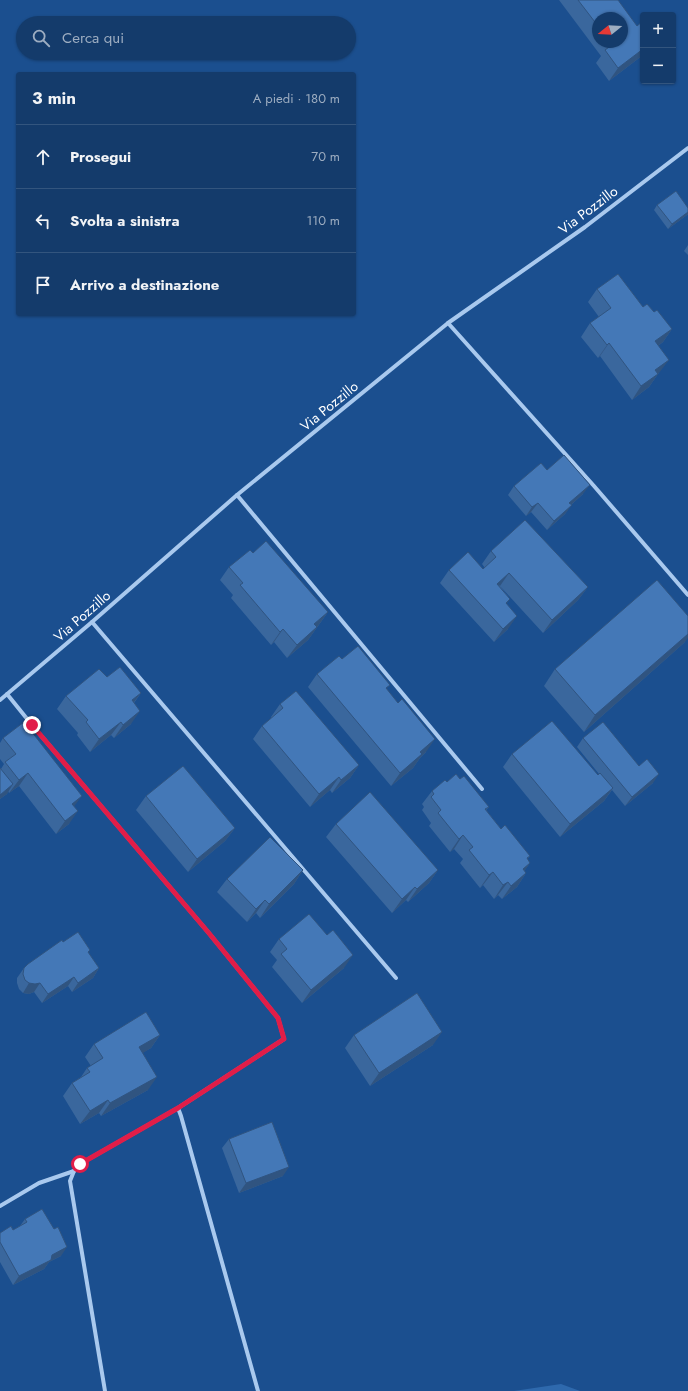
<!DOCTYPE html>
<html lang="it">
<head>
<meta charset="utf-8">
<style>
  body { margin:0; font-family:Jost,sans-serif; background:#1d4271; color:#f1f3f6 }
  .controls { position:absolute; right:12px; top:12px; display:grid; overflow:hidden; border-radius:4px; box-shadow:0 1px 3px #0004 }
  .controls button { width:36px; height:36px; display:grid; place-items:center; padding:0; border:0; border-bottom:1px solid #33557e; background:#143b6b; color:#f1f3f6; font:20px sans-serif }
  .compass { position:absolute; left:592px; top:12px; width:36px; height:36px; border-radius:50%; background:#143b6b; box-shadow:0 1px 3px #0004; rotate:252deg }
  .stop { position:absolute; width:12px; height:12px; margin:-9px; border:3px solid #e11d48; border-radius:50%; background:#fff }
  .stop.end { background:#e11d48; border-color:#fff; box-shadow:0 1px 4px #0008 }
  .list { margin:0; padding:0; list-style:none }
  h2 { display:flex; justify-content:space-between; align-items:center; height:52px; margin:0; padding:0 16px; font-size:17px }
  h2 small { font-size:13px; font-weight:400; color:#9dadc1 }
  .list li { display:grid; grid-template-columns:26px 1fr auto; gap:12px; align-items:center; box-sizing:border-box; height:64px; padding:0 16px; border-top:1px solid #33557e }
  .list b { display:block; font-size:15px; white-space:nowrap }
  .list em { font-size:13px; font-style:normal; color:#9dadc1 }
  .icon { flex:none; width:22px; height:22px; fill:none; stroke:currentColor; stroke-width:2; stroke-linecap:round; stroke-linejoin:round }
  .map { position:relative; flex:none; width:688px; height:1391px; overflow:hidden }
  .search { position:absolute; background:#143b6b; box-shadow:0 1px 3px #0004; left:16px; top:16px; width:340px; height:44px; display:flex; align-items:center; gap:10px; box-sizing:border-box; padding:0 14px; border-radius:22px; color:#9dadc1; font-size:15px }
  .panel { position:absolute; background:#143b6b; box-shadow:0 1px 3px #0004; left:16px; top:72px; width:340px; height:244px; border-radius:4px }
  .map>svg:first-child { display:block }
  .green { fill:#2e69ad }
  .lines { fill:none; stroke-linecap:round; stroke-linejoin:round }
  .street { stroke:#a9c9ee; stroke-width:4 }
  .wall { fill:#3a679d; fill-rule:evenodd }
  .shaded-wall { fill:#305480 }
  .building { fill:#4478b7; stroke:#305480 }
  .route { stroke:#e11d48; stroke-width:5 }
  .labels { text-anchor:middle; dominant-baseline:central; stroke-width:4; stroke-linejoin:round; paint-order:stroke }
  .street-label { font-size:14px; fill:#fff; stroke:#1b4f8f }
</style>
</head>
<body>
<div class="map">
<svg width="688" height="1391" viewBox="0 0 688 1391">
  <rect width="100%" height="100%" fill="#1b4f8f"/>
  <polygon class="green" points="561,1384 580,1391 514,1391"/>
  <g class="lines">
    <g class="street">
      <polyline points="448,323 594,486 688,595"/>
      <polyline points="237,495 482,789"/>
      <polyline points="92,622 396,978"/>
      <polyline points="7,694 32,725 208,932 278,1018 284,1039 178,1108 80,1164 74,1171 70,1181 105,1391"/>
      <polyline points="0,700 92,622 237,495 448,323 585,227 688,148"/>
      <polyline points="178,1108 181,1116 258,1391"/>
      <polyline points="0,1206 39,1183 74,1171"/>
    </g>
  </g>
  <g class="wall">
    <path d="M559,0H618L643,55L609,81L596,63L601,56ZM598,18L622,42H598Z"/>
    <polygon points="657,205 688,208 688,214 687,215 668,229 654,210"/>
    <polygon points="688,245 688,255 684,251"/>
    <polygon points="597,289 654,312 672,329 663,342 658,346 659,373 658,374 649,387 632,400 600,356 598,358 581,337 590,323 599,317 588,302"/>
    <polygon points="547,470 583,494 571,505 565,514 547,530 531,512 526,516 508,495 514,486"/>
    <polygon points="491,551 588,587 578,600 543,633 500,586 510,599 506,604 508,629 494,642 440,583 449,570 483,569 485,568 482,564"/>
    <polygon points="253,553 328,612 308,640 287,658 274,642 271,645 231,598 233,595 220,580 229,567"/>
    <polygon points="685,642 584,732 544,686 555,669"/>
    <polygon points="342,659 387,690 426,752 420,758 413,768 391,786 308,687 317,674"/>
    <polygon points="107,677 141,693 134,703 131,724 114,738 111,735 90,752 77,735 78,733 57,709 66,696"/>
    <polygon points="280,704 359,765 350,778 332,793 330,790 310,807 253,739 262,726 271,718 271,717"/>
    <polygon points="3,738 74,807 69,824 56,834 19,786 9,793 8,791 7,794 0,799 0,768 1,769 4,764 0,759 0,743"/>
    <polygon points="583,738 653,783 625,806 612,790 604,801 560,837 503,767 512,754 598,775 599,774 577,747"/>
    <polygon points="460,779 489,807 486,810 501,829 530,856 527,859 530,863 524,871 526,873 517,887 502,899 498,895 494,899 483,885 480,888 460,863 463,859 454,849 450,852 429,826 431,823 422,810 424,807 422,804 432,791 447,782"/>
    <polygon points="146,796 235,828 225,841 188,872 136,810"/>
    <polygon points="336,824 438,870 429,883 408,902 406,900 392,913 326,837"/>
    <polygon points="303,870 294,884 260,918 256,913 247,922 217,892 227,879"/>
    <polygon points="279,939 344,968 302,1003 272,967 277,960 270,952"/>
    <polygon points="63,942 90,950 88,953 99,968 93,978 72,992 68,986 42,1003 34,992 29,994 23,993 19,989 17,983 17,978 24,968"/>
    <polygon points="160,1035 151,1048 142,1053 148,1090 101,1116 99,1113 80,1124 63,1096 72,1083 81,1077 87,1068 91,1066 85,1057 94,1044"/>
    <polygon points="354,1035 433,1045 370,1086 345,1048"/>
    <polygon points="229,1139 283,1176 239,1193 222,1148"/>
    <polygon points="25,1219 61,1256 49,1262 44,1269 13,1285 0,1262 0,1233 13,1230 20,1226"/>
  </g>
  <g class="shaded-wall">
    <polygon points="643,49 643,55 609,81 618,68"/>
    <polygon points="688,212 688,214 687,215 668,229 672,224"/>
    <polygon points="672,329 663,342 646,355 655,341"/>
    <polygon points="609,343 600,356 598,358 607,345"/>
    <polygon points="669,360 659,373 646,383 655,370"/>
    <polygon points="658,374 649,387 632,400 641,386"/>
    <polygon points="590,485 583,494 563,512 569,503"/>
    <polygon points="538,503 531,512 526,516 532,507"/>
    <polygon points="572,505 565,514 547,530 554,521"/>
    <polygon points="509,573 500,586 497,584"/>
    <polygon points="588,587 578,600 543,633 552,620"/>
    <polygon points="328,612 308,640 287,658 297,645 314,624"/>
    <polygon points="517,616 508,629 494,642 503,629"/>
    <polygon points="283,629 274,642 271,645 280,632"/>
    <polygon points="688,634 688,638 685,642 584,732 595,715"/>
    <polygon points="141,693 131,706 132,700"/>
    <polygon points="140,711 131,724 114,738 123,725"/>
    <polygon points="121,722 111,735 90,752 99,739"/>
    <polygon points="435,739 426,752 420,758 413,768 391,786 400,773 420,752"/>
    <polygon points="359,765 350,778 332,793 341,780"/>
    <polygon points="28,773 19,786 9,793 19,780"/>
    <polygon points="659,774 653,783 625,806 632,797"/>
    <polygon points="339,777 330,790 310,807 319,794"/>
    <polygon points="13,784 7,794 0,799 0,795"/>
    <polygon points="613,788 604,801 560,837 570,824"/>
    <polygon points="82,796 72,809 72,804"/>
    <polygon points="78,811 69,824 56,834 65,821"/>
    <polygon points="235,828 225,841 188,872 197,859"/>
    <polygon points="463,835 454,849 450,852 459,839"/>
    <polygon points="530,863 521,876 523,869"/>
    <polygon points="303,870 294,884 260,918 269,904"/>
    <polygon points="438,870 429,883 408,902 417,889"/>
    <polygon points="493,872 483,885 480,888 489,875"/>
    <polygon points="526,873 517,887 502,899 511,886"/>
    <polygon points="508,882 498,895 494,899 503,885"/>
    <polygon points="415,887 406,900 392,913 402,899"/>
    <polygon points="265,900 256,913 247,922 256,909"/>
    <polygon points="353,955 344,968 302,1003 311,990"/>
    <polygon points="99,968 93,978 72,992 78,983"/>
    <polygon points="74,977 68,986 42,1003 48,994"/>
    <polygon points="29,983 40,983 34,992 29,994 23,993"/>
    <polygon points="442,1032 433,1045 370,1086 379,1073"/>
    <polygon points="160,1035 151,1048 130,1061 139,1047"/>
    <polygon points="157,1077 148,1090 101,1116 110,1103"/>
    <polygon points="108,1100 99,1113 80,1124 90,1111"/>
    <polygon points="289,1167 283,1176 239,1193 246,1183"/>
    <polygon points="67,1247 61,1256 49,1262 44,1269 13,1285 19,1276 52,1255"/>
  </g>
  <g class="building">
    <polygon points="578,0 618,0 637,26 643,21 643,49 618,68 605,50 612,45 610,42 622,42 622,18 598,18 598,26"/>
    <polygon points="676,191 688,208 688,212 672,224 657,205"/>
    <polygon points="618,274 643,307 647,304 654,312 657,310 672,329 655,341 669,360 655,370 658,374 641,386 609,343 607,345 590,323 611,308 597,289"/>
    <polygon points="564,455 590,485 569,503 572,505 554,521 538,503 532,507 514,486 541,463 547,470"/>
    <polygon points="525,520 588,587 552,620 509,573 497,584 510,599 506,603 517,616 503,629 449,570 468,552 483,569 496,557 491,551"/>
    <polygon points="266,541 328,612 314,624 317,627 297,645 283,629 280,632 240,585 243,583 229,567 250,550 253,553"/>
    <polygon points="657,580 688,616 688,634 595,715 555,669"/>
    <polygon points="358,646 390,685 386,688 398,703 402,699 435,739 420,752 422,754 400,773 317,674 339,656 342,659"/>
    <polygon points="120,667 141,693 132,700 140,711 123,725 121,722 99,739 86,722 88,720 66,696 99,669 107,677"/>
    <polygon points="296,691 359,765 341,780 339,777 319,794 262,726 283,708 280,704"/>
    <polygon points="552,721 598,775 600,773 613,788 570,824 512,754"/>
    <polygon points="24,722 82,796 72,804 78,811 65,821 28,773 19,780 5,762 16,754 3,738"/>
    <polygon points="603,722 639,766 647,759 659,774 632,797 583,738"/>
    <polygon points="183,766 235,828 197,859 146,796"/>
    <polygon points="0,768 13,784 0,795"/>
    <polygon points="456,774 460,779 464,776 489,807 485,809 501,829 505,825 530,856 527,858 530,863 523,869 526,873 511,886 508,882 503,885 493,872 489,875 469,850 473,847 463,835 459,839 438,813 441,810 431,797 434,794 432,791 445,780 447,782"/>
    <polygon points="370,792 438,870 417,889 415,887 402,899 336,824"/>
    <polygon points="270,837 303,870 269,904 265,900 256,909 227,879"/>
    <polygon points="309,914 327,935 333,930 353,955 311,990 281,954 287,949 279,939"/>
    <polygon points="78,932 90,950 88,952 99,968 78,983 74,977 48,994 40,983 35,984 29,983 25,980 23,974 24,968 28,964 62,940 63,942"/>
    <polygon points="417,993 442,1032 379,1073 354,1035"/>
    <polygon points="146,1012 160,1035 139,1047 157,1077 110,1103 108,1100 90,1111 72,1083 90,1072 87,1068 103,1058 94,1044"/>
    <polygon points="272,1122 289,1167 246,1183 229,1139"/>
    <polygon points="42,1209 54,1229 58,1227 67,1247 52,1255 51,1260 19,1276 0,1242 0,1233 11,1226 13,1230 27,1222 25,1219"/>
  </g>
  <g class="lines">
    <polyline class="route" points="32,725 208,932 278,1018 284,1039 178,1108 80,1164"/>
  </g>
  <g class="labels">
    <g class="street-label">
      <text transform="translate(588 210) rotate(-37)">Via Pozzillo</text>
      <text transform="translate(329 406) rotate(-39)">Via Pozzillo</text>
      <text transform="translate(82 616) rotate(-41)">Via Pozzillo</text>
    </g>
  </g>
</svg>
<div class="controls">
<button>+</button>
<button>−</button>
</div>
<svg class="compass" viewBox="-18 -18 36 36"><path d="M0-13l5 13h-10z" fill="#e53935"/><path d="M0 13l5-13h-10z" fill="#9dadc1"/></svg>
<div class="stop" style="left:80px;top:1164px"></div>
<div class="stop end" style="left:32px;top:725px"></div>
<div class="search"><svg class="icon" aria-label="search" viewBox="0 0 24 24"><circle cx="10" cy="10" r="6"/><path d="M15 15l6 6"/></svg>Cerca qui</div>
<section class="panel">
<h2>3 min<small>A piedi · 180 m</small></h2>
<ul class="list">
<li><svg class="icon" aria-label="ahead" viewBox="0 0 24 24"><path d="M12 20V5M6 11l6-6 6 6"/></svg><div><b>Prosegui</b></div><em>70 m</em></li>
<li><svg class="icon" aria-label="left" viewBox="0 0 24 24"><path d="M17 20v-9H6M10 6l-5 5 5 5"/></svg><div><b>Svolta a sinistra</b></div><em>110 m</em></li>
<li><svg class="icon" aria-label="arrive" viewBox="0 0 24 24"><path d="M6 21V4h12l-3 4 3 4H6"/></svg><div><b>Arrivo a destinazione</b></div></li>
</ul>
</section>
</div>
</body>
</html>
